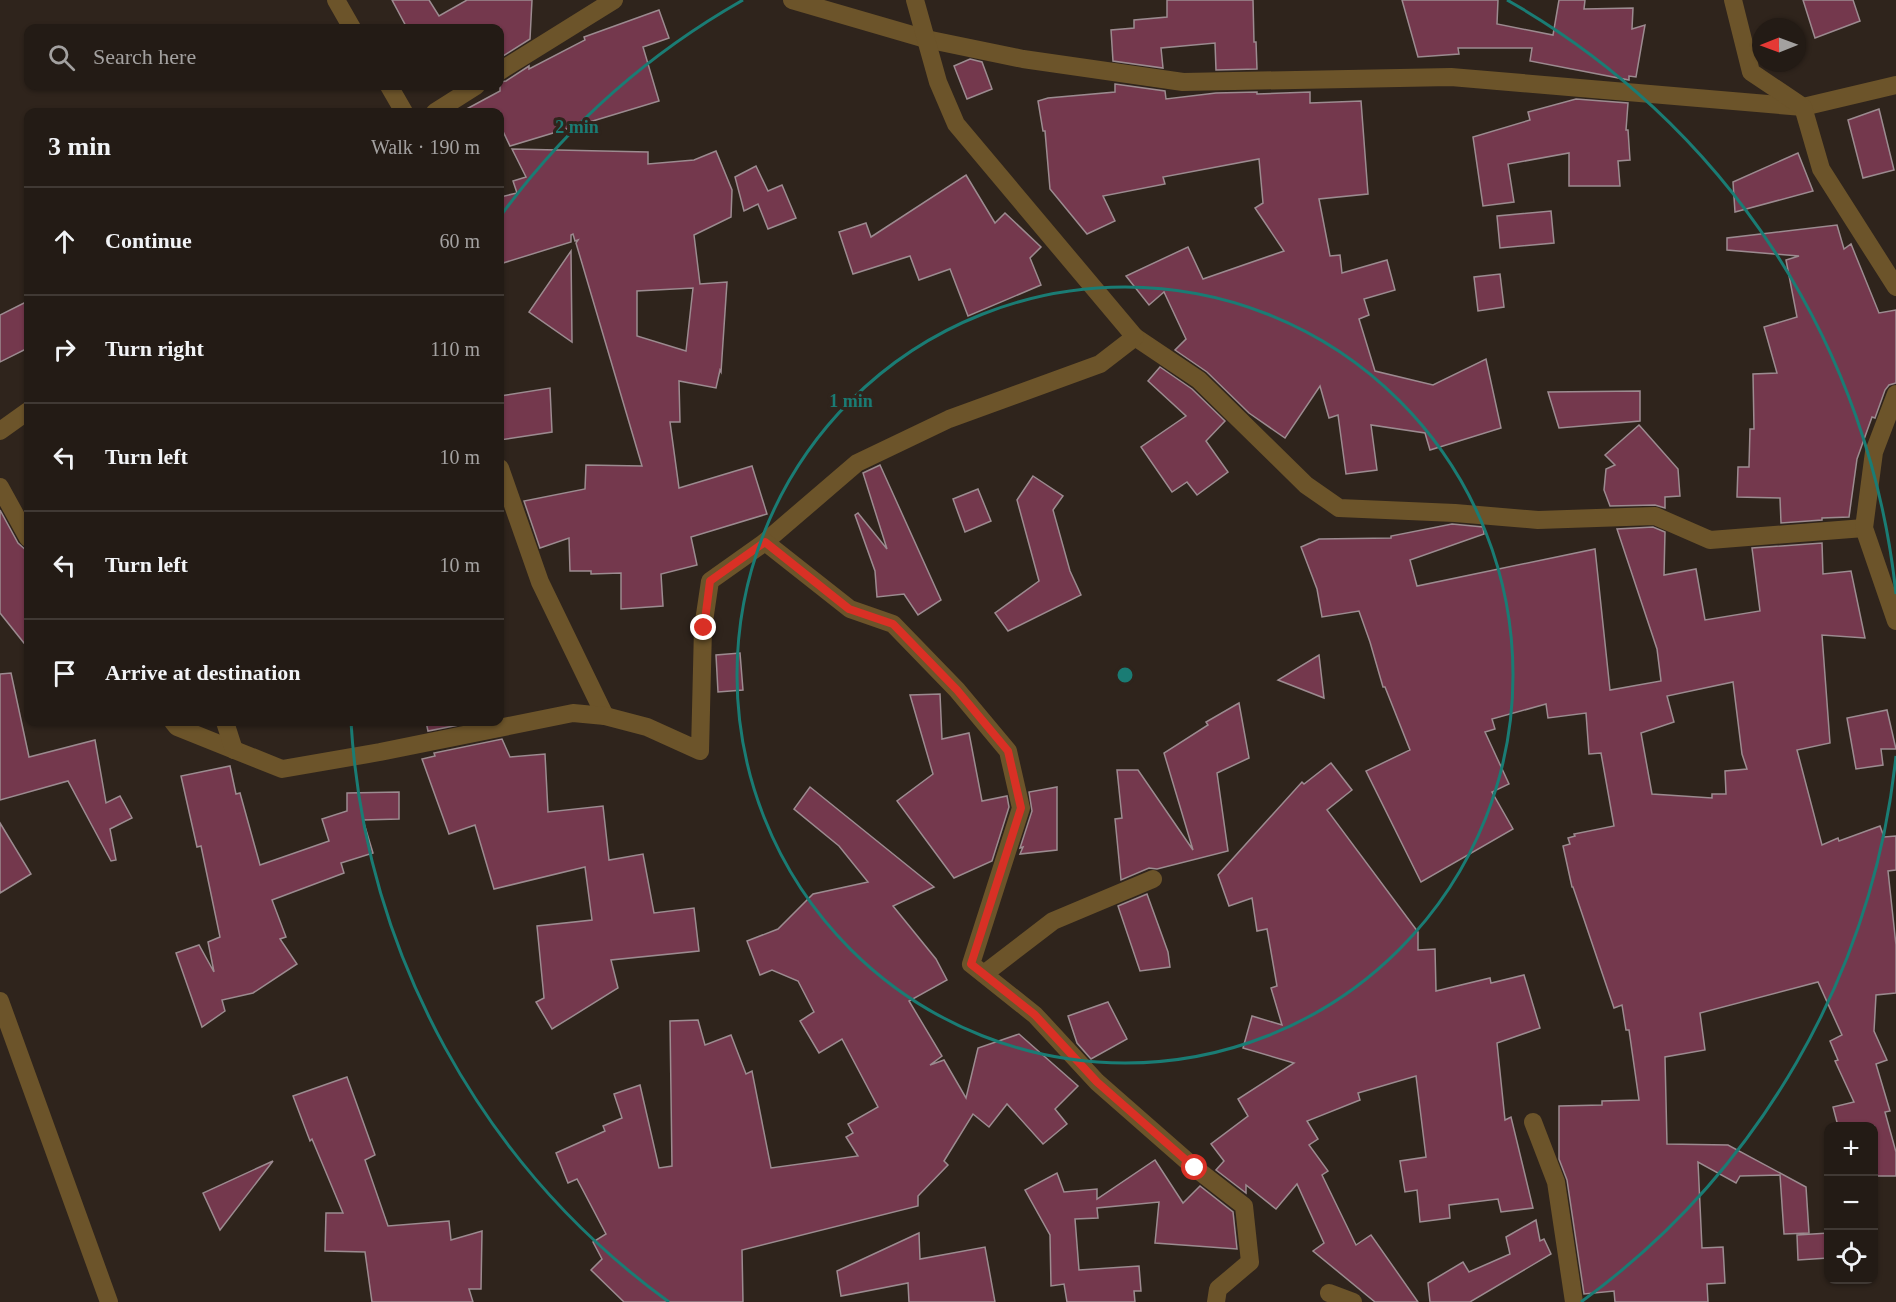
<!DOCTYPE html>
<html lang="en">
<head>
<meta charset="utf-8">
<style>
  body { margin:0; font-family:Georgia,serif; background:#2f2822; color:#f1f3f6 }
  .controls { position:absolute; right:18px; bottom:18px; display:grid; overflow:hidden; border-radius:12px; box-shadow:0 2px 4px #0004 }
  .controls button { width:54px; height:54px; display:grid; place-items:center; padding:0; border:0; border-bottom:2px solid #403934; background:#231b15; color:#f1f3f6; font:30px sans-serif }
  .compass { position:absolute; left:1752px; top:18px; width:54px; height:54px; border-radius:50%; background:#231b15; box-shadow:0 2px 4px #0004; rotate:269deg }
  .stop { position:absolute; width:18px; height:18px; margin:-14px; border:4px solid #d93025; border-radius:50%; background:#fff }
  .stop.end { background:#d93025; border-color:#fff; box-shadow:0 2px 6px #0008 }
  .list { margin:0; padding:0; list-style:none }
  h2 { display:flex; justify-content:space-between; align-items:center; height:78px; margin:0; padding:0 24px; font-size:26px }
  h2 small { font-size:20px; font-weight:400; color:#a3a1a0 }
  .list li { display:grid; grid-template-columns:39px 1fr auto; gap:18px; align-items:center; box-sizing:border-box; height:108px; padding:0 24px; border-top:2px solid #403934 }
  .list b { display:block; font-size:22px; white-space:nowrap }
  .list em { font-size:20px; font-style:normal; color:#a3a1a0 }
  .icon { flex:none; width:33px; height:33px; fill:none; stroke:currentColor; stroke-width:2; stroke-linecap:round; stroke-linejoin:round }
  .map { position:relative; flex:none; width:1896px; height:1302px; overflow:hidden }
  .search { position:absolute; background:#231b15; box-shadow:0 2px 4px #0004; left:24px; top:24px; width:480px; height:66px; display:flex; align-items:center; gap:15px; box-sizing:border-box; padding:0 21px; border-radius:12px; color:#a3a1a0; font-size:22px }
  .panel { position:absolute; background:#231b15; box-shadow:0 2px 4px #0004; left:24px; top:108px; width:480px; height:618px; border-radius:12px }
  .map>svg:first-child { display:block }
  .building { fill:#74384d; stroke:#9c8b90; stroke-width:1.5; fill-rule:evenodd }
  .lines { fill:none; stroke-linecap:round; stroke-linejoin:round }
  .street { stroke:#6c542a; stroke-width:18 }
  .route { stroke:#d93025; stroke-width:8 }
  .ring { fill:none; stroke:#1a7c74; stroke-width:3 }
  .centre { fill:#1a7c74; stroke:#2f241c; stroke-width:3 }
  .ring-label { font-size:18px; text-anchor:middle; font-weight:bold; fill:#1a7c74; stroke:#2f241c; stroke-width:6; stroke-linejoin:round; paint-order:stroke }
</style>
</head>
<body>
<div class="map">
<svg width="1896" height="1302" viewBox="0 0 1896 1302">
  <rect width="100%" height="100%" fill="#2f241c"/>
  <g class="building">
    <polygon points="392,0 429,0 439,16 467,0 532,0 530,39 500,58 500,28 407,28"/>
    <polygon points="1167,0 1253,0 1254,42 1256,42 1257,69 1216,70 1215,43 1161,48 1163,68 1113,61 1111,30 1134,28 1134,20 1167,17"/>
    <polygon points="1402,0 1498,0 1497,24 1553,35 1559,0 1585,0 1584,9 1633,8 1632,29 1645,25 1636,77 1629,76 1629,80 1530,61 1532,48 1458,48 1459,54 1418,57"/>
    <polygon points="1803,0 1853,0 1860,21 1815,38"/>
    <polygon points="659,10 669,38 643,47 659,101 510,146 500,125 500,112 461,112 500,91 500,82 506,81 529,66 529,69 585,40 584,37"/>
    <polygon points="970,59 982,62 992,89 967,99 954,66"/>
    <polygon points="1115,84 1165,91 1166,99 1216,93 1257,92 1257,94 1310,92 1310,103 1361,101 1368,194 1319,199 1330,256 1340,255 1342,273 1387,260 1395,290 1364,299 1369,315 1359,319 1375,371 1433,385 1486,359 1501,428 1430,450 1425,433 1371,425 1377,470 1346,474 1338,415 1329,418 1320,386 1285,438 1249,413 1207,372 1175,350 1186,339 1164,292 1149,305 1126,276 1188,247 1203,279 1284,251 1255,208 1263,203 1259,159 1163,177 1165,184 1103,196 1115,221 1087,234 1050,189 1045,131 1043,131 1038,101 1048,98 1115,92"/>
    <polygon points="1576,99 1628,103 1626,130 1628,130 1630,160 1618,161 1620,186 1569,186 1569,153 1508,164 1514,202 1483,206 1473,137 1530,120 1528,112"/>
    <polygon points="1879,109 1894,170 1863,178 1848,120"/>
    <path d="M512,149L648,152V164L694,160L716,151L732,190L731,217L694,235L700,284L727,282L721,372L720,370L716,388L679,381L680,422H670L679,488L752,466L767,514L691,537L697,565L661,574L663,606L621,609V573L591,574V571H570L569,538L540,548L524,501L585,489L586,465L642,466L576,243L578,240L575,241L573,234L571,235V242L500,264V197L517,193L513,181L526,177ZM693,288L686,351L637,336V291Z"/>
    <polygon points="1798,153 1813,191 1735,212 1733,182"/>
    <polygon points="756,166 768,191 782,185 796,218 768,229 758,204 744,211 735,177"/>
    <polygon points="966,175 995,223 1005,213 1041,247 1030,258 1041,285 968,316 950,269 919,280 910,256 853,274 839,232 866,223 871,237"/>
    <polygon points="1551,211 1554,243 1500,248 1497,216"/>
    <polygon points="1837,225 1844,249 1851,244 1879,313 1896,310 1896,383 1889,385 1885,390 1875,418 1872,417 1857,459 1849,517 1822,518 1822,520 1781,523 1780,498 1737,497 1738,467 1749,467 1750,429 1754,429 1753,374 1777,373 1764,327 1797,317 1786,260 1799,256 1727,250 1727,238"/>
    <polygon points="571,251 572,342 529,312"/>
    <polygon points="1500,274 1504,307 1478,311 1474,277"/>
    <polygon points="28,301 28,348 0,362 0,315"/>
    <polygon points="1160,367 1192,389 1225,421 1206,441 1228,472 1197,495 1187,482 1172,492 1141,447 1186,416 1148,381"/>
    <polygon points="550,388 552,432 500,440 500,396"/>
    <polygon points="1640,391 1640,421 1559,428 1548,392"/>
    <polygon points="1639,425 1678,469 1680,496 1665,497 1665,508 1655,505 1610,506 1604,490 1606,469 1615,465 1605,455"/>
    <polygon points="880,465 941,600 918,615 904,594 877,597 875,571 855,515 858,513 887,549 863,473"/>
    <polygon points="1033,476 1063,496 1053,510 1070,571 1081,595 1008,631 995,613 1039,581 1017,500"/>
    <polygon points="978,489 991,521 965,532 953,499"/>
    <polygon points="0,510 18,543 28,552 28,648 0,613"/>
    <path d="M1452,524L1483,527L1484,534L1410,560L1417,586L1595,549L1610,690L1661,681L1657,649L1617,529L1653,527L1665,532L1664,575L1696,569L1705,620L1760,611L1752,548L1822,543L1823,574L1851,571L1865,638L1822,635L1830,743L1797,750L1822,845L1838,838L1839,841L1880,826L1884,837L1896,836V870L1888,871L1896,945V993L1876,995L1874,1031L1887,1060L1876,1064L1890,1111L1885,1112L1896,1152V1176H1874V1126H1838L1833,1107L1854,1102L1835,1061L1838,1060L1830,1041L1842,1035L1818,982L1700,1013L1705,1050L1665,1057L1667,1144L1728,1145L1806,1187L1809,1233L1784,1234L1780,1175L1740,1176L1736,1183L1698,1162L1702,1248L1723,1247L1725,1283L1707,1284L1708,1302H1615L1614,1291L1584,1294L1567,1180L1559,1159V1106L1602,1105V1101L1639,1100L1629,1030H1626L1622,1005L1614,1008L1573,887H1572L1563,846L1570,844L1568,838L1575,836L1574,834L1614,826L1601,753L1589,754L1586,713L1548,718L1546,704L1492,719L1495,729L1485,732L1509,784L1492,792L1513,829L1421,882L1366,771L1410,750L1385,687H1383L1370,642L1359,611L1322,617L1317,589L1301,547L1319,539L1391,538V536ZM1733,682L1742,754L1747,769L1725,771L1726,794H1712V798L1652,794L1641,733L1674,722L1667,696Z"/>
    <polygon points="740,653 743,690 718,692 716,655"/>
    <polygon points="1319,655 1324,698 1278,680"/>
    <polygon points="11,673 29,757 95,740 106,803 120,796 132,818 110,829 116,860 111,861 68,781 0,800 0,674"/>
    <polygon points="940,694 942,739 969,733 982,801 1007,796 1009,807 992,861 954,878 897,801 933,774 910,695"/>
    <polygon points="1239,703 1249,758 1217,773 1228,851 1157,869 1149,868 1121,880 1115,819 1122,818 1117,770 1138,770 1193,850 1164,753 1208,725 1206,722"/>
    <polygon points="1887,710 1896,749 1881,749 1883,765 1856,769 1847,718"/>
    <polygon points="426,722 474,722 428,731"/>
    <polygon points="502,739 510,757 545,754 548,812 603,806 609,860 643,854 654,913 694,908 699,951 611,960 618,988 552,1029 536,1002 544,998 537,926 592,920 585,867 494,889 475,825 449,834 422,759 435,756 434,753"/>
    <polygon points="1331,763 1352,790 1327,810 1418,932 1418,950 1435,949 1436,991 1490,978 1491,983 1524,975 1540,1028 1497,1043 1505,1120 1511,1117 1533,1208 1501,1212 1498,1199 1449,1205 1450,1218 1420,1222 1417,1190 1405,1192 1400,1161 1426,1157 1416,1076 1358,1093 1360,1100 1307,1121 1318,1139 1309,1145 1328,1171 1322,1175 1356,1245 1371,1235 1418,1302 1375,1302 1313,1251 1324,1243 1297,1184 1276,1209 1246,1185 1246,1193 1216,1170 1224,1161 1211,1144 1248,1116 1238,1099 1294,1063 1243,1048 1252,1016 1282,1025 1271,988 1277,986 1267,929 1257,931 1252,898 1229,906 1218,875 1302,782 1304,784"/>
    <polygon points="230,766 236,794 240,793 260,865 329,841 322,819 347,811 347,793 399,792 399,819 363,820 373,853 341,863 344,873 272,900 286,937 280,939 297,964 253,993 222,1000 225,1011 202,1027 176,953 199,945 214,972 208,942 220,937 201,846 197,847 181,776"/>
    <polygon points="810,787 934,887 893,906 936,959 947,980 909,1001 942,1056 930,1065 944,1060 966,1098 978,1048 1019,1034 1078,1086 1055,1109 1067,1124 1043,1144 1007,1104 989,1127 973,1114 944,1161 948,1165 918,1196 918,1206 742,1250 743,1302 624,1302 591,1270 602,1259 593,1242 606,1234 577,1179 568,1183 556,1153 605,1131 603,1126 622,1118 614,1094 640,1085 659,1168 672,1166 670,1021 698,1020 705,1045 731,1035 746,1074 752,1071 771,1168 858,1156 846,1137 853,1133 848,1124 878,1107 842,1039 819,1053 800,1021 814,1012 798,981 772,970 760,975 747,941 778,929 813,894 868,882 839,846 794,809"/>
    <polygon points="1057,787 1057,850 1020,854 1023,847 1020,848 1032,811 1029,792"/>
    <polygon points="0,823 31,874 0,893"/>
    <polygon points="1147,894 1168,952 1170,967 1140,971 1118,906"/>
    <polygon points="1108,1002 1127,1039 1091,1059 1077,1043 1068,1016"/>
    <polygon points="347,1077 375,1155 365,1160 388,1226 449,1221 451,1240 482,1231 481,1289 469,1289 473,1302 372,1302 365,1252 325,1251 326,1213 343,1213 312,1139 310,1141 293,1096"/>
    <polygon points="1155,1160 1183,1203 1200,1186 1233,1212 1237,1249 1155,1243 1159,1202 1097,1208 1098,1218 1075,1219 1079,1270 1139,1266 1141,1291 1134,1291 1135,1302 1067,1302 1064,1284 1051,1286 1050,1235 1025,1190 1057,1173 1064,1192 1097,1189 1097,1199"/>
    <polygon points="273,1161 220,1230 203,1193"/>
    <polygon points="1536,1220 1540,1241 1544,1239 1551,1254 1470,1302 1430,1302 1428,1283 1463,1262 1469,1272 1510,1254 1506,1237"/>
    <polygon points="919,1233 920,1259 985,1247 995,1302 909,1302 908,1283 841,1296 837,1271"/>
    <polygon points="1828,1233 1828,1258 1798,1260 1797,1235"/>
  </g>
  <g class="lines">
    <g class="street">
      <polyline points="336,0 352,28"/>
      <polyline points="792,0 926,39 1023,59 1183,82 1451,77 1803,107 1896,85"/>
      <polyline points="1733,0 1751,72 1803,107 1821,169 1896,287"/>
      <polyline points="500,71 614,0"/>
      <polyline points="389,86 404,112"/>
      <polyline points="435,112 476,86"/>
      <polyline points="1135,337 1199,380 1306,485 1339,508 1455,513 1538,520 1655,516 1710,540 1864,528"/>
      <polyline points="1896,394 1874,452 1864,528 1896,621"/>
      <polyline points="0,431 28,411"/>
      <polyline points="500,468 540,582 605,716"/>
      <polyline points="0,487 28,538"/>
      <polyline points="765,542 857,463 949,419 1100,364 1135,337 956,124 938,82 915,0"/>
      <polyline points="173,722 177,727 282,769 380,752 573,713 605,716 647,727 700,751 703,628 710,581 765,542 850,609 893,624 957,690 1008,751 1021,808 971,964 1035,1015 1097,1082 1195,1168 1244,1206 1250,1262 1218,1289 1216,1302"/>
      <polyline points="225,722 234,750"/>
      <polyline points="984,974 1053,921 1153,879"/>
      <polyline points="0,1001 109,1302"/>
      <polyline points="1533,1122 1556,1182 1574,1302"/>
      <polyline points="1329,1293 1353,1302"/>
    </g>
  </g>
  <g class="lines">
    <polyline class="route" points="704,628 710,581 765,542 849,609 893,624 957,690 1008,751 1021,808 971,964 1035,1015 1097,1082 1195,1168"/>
  </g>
  <g class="ring">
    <circle cx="1125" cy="675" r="388"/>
    <path d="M1896 756A775 775 0 0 1 1581 1302M669 1302A775 775 0 0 1 351 722M502 214A775 775 0 0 1 743 0M1507 0A775 775 0 0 1 1896 594"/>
  </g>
  <circle cx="1125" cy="675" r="9" class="centre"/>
  <g class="ring-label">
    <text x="577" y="133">2 min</text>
    <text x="851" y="407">1 min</text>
  </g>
</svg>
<div class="controls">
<button>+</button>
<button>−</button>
<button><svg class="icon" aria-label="locate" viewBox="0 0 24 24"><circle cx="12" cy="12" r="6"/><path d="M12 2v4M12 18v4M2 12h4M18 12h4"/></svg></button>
</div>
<svg class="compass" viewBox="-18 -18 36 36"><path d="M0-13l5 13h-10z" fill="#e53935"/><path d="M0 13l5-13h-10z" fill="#a3a1a0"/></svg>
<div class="stop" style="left:1195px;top:1168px"></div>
<div class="stop end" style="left:704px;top:628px"></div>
<div class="search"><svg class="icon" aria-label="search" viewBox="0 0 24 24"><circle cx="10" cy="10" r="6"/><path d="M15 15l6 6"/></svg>Search here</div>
<section class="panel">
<h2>3 min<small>Walk · 190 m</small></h2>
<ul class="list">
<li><svg class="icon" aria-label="ahead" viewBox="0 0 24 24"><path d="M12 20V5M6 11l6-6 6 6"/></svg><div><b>Continue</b></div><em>60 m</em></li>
<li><svg class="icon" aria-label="right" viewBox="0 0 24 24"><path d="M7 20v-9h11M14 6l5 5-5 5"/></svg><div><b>Turn right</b></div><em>110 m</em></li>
<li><svg class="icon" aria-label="left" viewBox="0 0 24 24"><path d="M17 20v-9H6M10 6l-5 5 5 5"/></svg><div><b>Turn left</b></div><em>10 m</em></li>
<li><svg class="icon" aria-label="left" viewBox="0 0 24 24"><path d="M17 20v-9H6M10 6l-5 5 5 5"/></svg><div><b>Turn left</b></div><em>10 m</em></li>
<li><svg class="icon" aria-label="arrive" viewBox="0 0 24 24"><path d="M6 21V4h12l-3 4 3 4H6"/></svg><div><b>Arrive at destination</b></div></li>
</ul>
</section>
</div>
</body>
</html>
